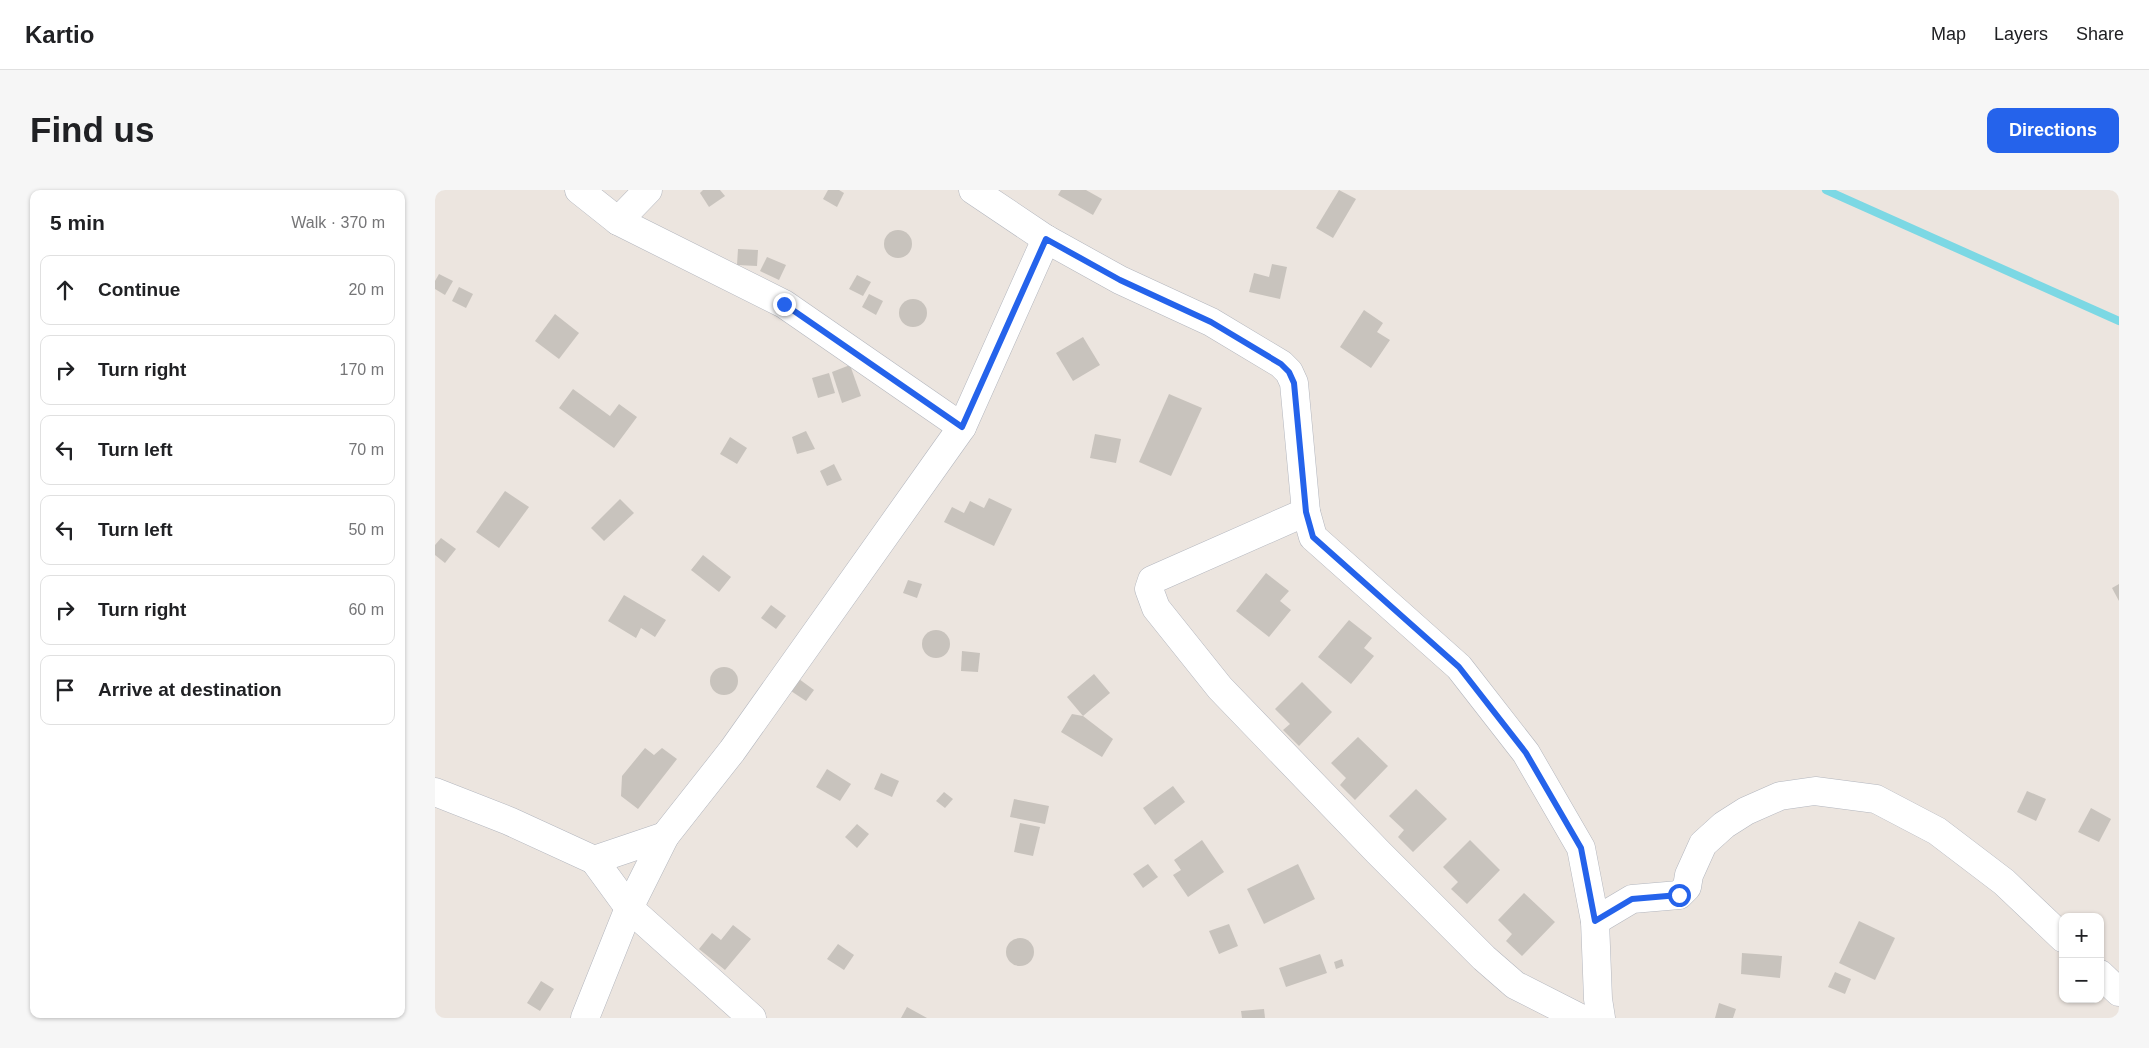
<!DOCTYPE html>
<html lang="en">
<head>
<meta charset="utf-8">
<style>
  body { margin:0; font-family:Helvetica,sans-serif; background:#f6f6f6; color:#202124 }
  .controls { position:absolute; right:15px; bottom:15px; display:grid; overflow:hidden; border-radius:10px; box-shadow:0 1px 4px #0004 }
  .controls button { width:45px; height:45px; display:grid; place-items:center; padding:0; border:0; border-bottom:1px solid #e0e0e0; background:#fff; color:#202124; font:25px sans-serif }
  .stop { position:absolute; width:15px; height:15px; margin:-11px; border:4px solid #2563eb; border-radius:50%; background:#fff }
  .stop.end { background:#2563eb; border-color:#fff; box-shadow:0 1px 5px #0008 }
  .list { margin:0; padding:0; list-style:none }
  h2 { display:flex; justify-content:space-between; align-items:center; height:65px; margin:0; padding:0 20px; font-size:21px }
  h2 small { font-size:16px; font-weight:400; color:#757577 }
  .list li { display:grid; grid-template-columns:32px 1fr auto; gap:15px; align-items:center; box-sizing:border-box; height:70px; margin:0 10px 10px; padding:0 10px; border:1px solid #e0e0e0; border-radius:10px }
  .list b { display:block; font-size:19px; white-space:nowrap }
  .list em { font-size:16px; font-style:normal; color:#757577 }
  .icon { flex:none; width:28px; height:28px; fill:none; stroke:currentColor; stroke-width:2; stroke-linecap:round; stroke-linejoin:round }
  .map { position:relative; flex:none; width:1684px; height:828px; overflow:hidden; border-radius:10px }
  header { display:flex; align-items:center; gap:30px; box-sizing:border-box; height:70px; padding:0 25px; background:#fff; border-bottom:1px solid #e0e0e0 }
  header strong { font-size:24px }
  nav { display:flex; gap:28px; margin-inline-start:auto; font-size:18px }
  .intro { display:flex; align-items:center; justify-content:space-between; box-sizing:border-box; height:120px; padding:0 30px }
  h1 { margin:0; font-size:35px }
  .button { padding:12px 22px; border-radius:10px; background:#2563eb; color:#fff; font-size:18px; font-weight:700 }
  main { display:flex; gap:30px; padding:0 30px }
  aside { flex:1; background:#fff; border-radius:10px; box-shadow:0 1px 4px #0004 }
  .map>svg:first-child { display:block }
  .lines { fill:none; stroke-linecap:round; stroke-linejoin:round }
  .stream { stroke:#7cd8e4; stroke-width:8 }
  .building { fill:#c8c3bd }
  .street-casing { stroke:#b3b6be; stroke-width:29 }
  .street { stroke:#fff; stroke-width:28 }
  .route { stroke:#2563eb; stroke-width:6 }
</style>
</head>
<body>
<header>
<strong>Kartio</strong>
<nav><a>Map</a><a>Layers</a><a>Share</a></nav>
</header>
<div class="intro"><h1>Find us</h1><a class="button">Directions</a></div>
<main>
<aside>
<h2>5 min<small>Walk · 370 m</small></h2>
<ul class="list">
<li><svg class="icon" aria-label="ahead" viewBox="0 0 24 24"><path d="M12 20V5M6 11l6-6 6 6"/></svg><div><b>Continue</b></div><em>20 m</em></li>
<li><svg class="icon" aria-label="right" viewBox="0 0 24 24"><path d="M7 20v-9h11M14 6l5 5-5 5"/></svg><div><b>Turn right</b></div><em>170 m</em></li>
<li><svg class="icon" aria-label="left" viewBox="0 0 24 24"><path d="M17 20v-9H6M10 6l-5 5 5 5"/></svg><div><b>Turn left</b></div><em>70 m</em></li>
<li><svg class="icon" aria-label="left" viewBox="0 0 24 24"><path d="M17 20v-9H6M10 6l-5 5 5 5"/></svg><div><b>Turn left</b></div><em>50 m</em></li>
<li><svg class="icon" aria-label="right" viewBox="0 0 24 24"><path d="M7 20v-9h11M14 6l5 5-5 5"/></svg><div><b>Turn right</b></div><em>60 m</em></li>
<li><svg class="icon" aria-label="arrive" viewBox="0 0 24 24"><path d="M6 21V4h12l-3 4 3 4H6"/></svg><div><b>Arrive at destination</b></div></li>
</ul>
</aside>
<div class="map">
<svg width="1684" height="828" viewBox="0 0 1684 828">
  <rect width="100%" height="100%" fill="#ece5df"/>
  <g class="lines">
    <polyline class="stream" points="1391,0 1684,131"/>
  </g>
  <g class="building">
    <polygon points="268,0 285,0 290,6 274,17 265,3"/>
    <polygon points="393,0 404,0 409,3 402,17 388,9"/>
    <polygon points="626,0 651,0 667,9 658,25 623,5"/>
    <polygon points="904,0 921,9 898,48 881,38"/>
    <circle cx="463" cy="54" r="14"/>
    <polygon points="303,59 323,60 322,76 302,75"/>
    <polygon points="332,67 351,75 344,90 325,81"/>
    <polygon points="837,74 852,77 845,109 814,102 819,83 834,87"/>
    <polygon points="4,84 18,91 10,105 0,99 0,91"/>
    <polygon points="422,85 436,92 428,106 414,99"/>
    <polygon points="24,97 38,104 31,118 17,111"/>
    <polygon points="434,104 448,111 441,125 427,117"/>
    <circle cx="478" cy="123" r="14"/>
    <polygon points="929,120 948,133 942,142 955,150 936,178 905,157"/>
    <polygon points="120,124 144,143 124,169 100,151"/>
    <polygon points="648,147 665,175 638,191 621,163"/>
    <polygon points="415,175 426,206 407,213 397,182"/>
    <polygon points="394,183 400,203 383,208 377,188"/>
    <polygon points="138,199 175,226 184,214 202,227 179,258 124,218"/>
    <polygon points="734,204 767,218 736,286 704,272"/>
    <polygon points="371,241 380,259 362,264 357,247"/>
    <polygon points="660,244 686,249 681,273 655,268"/>
    <polygon points="295,247 312,258 302,274 285,264"/>
    <polygon points="399,274 407,290 392,296 385,281"/>
    <polygon points="70,301 94,317 64,358 41,342"/>
    <polygon points="554,308 577,319 559,356 509,332 517,317 529,323 535,311 549,318"/>
    <polygon points="185,309 199,323 169,351 156,338"/>
    <polygon points="6,348 21,359 10,373 0,365 0,355"/>
    <polygon points="268,365 296,387 284,402 256,380"/>
    <polygon points="831,383 854,401 845,411 856,420 834,447 801,421"/>
    <polygon points="473,390 487,394 482,408 468,403"/>
    <polygon points="1684,394 1684,411 1677,398"/>
    <polygon points="189,405 231,430 220,447 206,438 201,448 173,431"/>
    <polygon points="336,415 351,426 341,439 326,428"/>
    <polygon points="914,430 937,448 929,458 939,466 916,494 883,467"/>
    <circle cx="501" cy="454" r="14"/>
    <polygon points="527,461 545,463 543,482 526,481"/>
    <circle cx="289" cy="491" r="14"/>
    <polygon points="659,484 675,503 648,526 632,507"/>
    <polygon points="364,489 379,500 371,511 356,501"/>
    <polygon points="867,492 897,522 864,556 848,540 855,534 840,519"/>
    <polygon points="637,524 648,526 678,549 667,567 626,542"/>
    <polygon points="923,547 953,576 920,610 905,595 911,588 896,573"/>
    <polygon points="210,558 219,565 227,558 242,569 203,619 186,606 187,586"/>
    <polygon points="392,579 416,594 405,611 381,597"/>
    <polygon points="446,583 464,591 457,607 439,599"/>
    <polygon points="738,596 750,612 720,635 708,618"/>
    <polygon points="981,599 1012,629 978,662 963,647 969,640 954,626"/>
    <polygon points="1592,601 1611,609 1601,631 1582,622"/>
    <polygon points="509,602 518,609 510,618 501,611"/>
    <polygon points="579,609 614,616 610,634 575,627"/>
    <polygon points="1656,618 1676,629 1664,652 1643,642"/>
    <polygon points="585,633 605,637 598,666 579,662"/>
    <polygon points="422,634 434,644 422,658 410,647"/>
    <polygon points="767,650 789,682 753,707 738,685 746,680 739,670"/>
    <polygon points="1035,650 1065,680 1032,714 1016,699 1023,692 1008,677"/>
    <polygon points="713,674 723,687 708,698 698,684"/>
    <polygon points="863,674 880,709 829,734 812,699"/>
    <polygon points="1089,703 1120,732 1087,766 1071,751 1077,744 1063,730"/>
    <polygon points="1424,731 1460,748 1440,790 1404,773"/>
    <polygon points="794,734 803,756 784,764 774,741"/>
    <polygon points="298,735 316,749 290,780 264,759 277,743 286,750"/>
    <circle cx="585" cy="762" r="14"/>
    <polygon points="403,754 419,765 409,780 392,769"/>
    <polygon points="1307,763 1347,766 1345,788 1306,784"/>
    <polygon points="885,764 892,783 851,797 844,778"/>
    <polygon points="907,769 909,776 901,779 899,772"/>
    <polygon points="1400,782 1416,789 1410,804 1393,797"/>
    <polygon points="106,791 119,799 105,821 92,813"/>
    <polygon points="1284,813 1301,819 1298,828 1280,828"/>
    <polygon points="472,817 492,828 466,828"/>
    <polygon points="829,819 830,828 807,828 806,821"/>
  </g>
  <g class="lines">
    <defs>
      <g id="street">
        <polyline points="144,0 183,31 349,114 527,237"/>
        <polyline points="538,0 611,49 685,90 776,132 846,174 854,182 859,193 871,322 878,347 1024,477 1091,563 1146,658 1160,731 1163,809 1166,828"/>
        <polyline points="183,31 213,0"/>
        <polyline points="871,322 717,390 714,399 721,418 785,498 943,662 1049,768 1080,795 1145,828"/>
        <polyline points="0,602 74,631 159,670 230,646"/>
        <polyline points="159,670 194,718 317,828"/>
        <polyline points="1160,731 1197,709 1244,705 1252,697 1254,685 1268,654 1289,635 1311,621 1345,606 1380,601 1441,609 1502,641 1569,692 1628,748"/>
        <polyline points="1665,784 1684,802"/>
        <polyline points="150,828 194,718 230,646 297,561 527,237 611,49"/>
      </g>
    </defs>
    <use href="#street" class="street-casing"/>
    <use href="#street" class="street"/>
  </g>
  <g class="lines">
    <polyline class="route" points="349,114 527,237 611,49 685,90 776,132 846,174 854,182 859,193 871,322 878,347 1024,477 1091,563 1146,658 1160,731 1197,709 1244,705"/>
  </g>
</svg>
<div class="controls">
<button>+</button>
<button>−</button>
</div>
<div class="stop" style="left:1244px;top:705px"></div>
<div class="stop end" style="left:349px;top:114px"></div>
</div>
</main>
</body>
</html>
